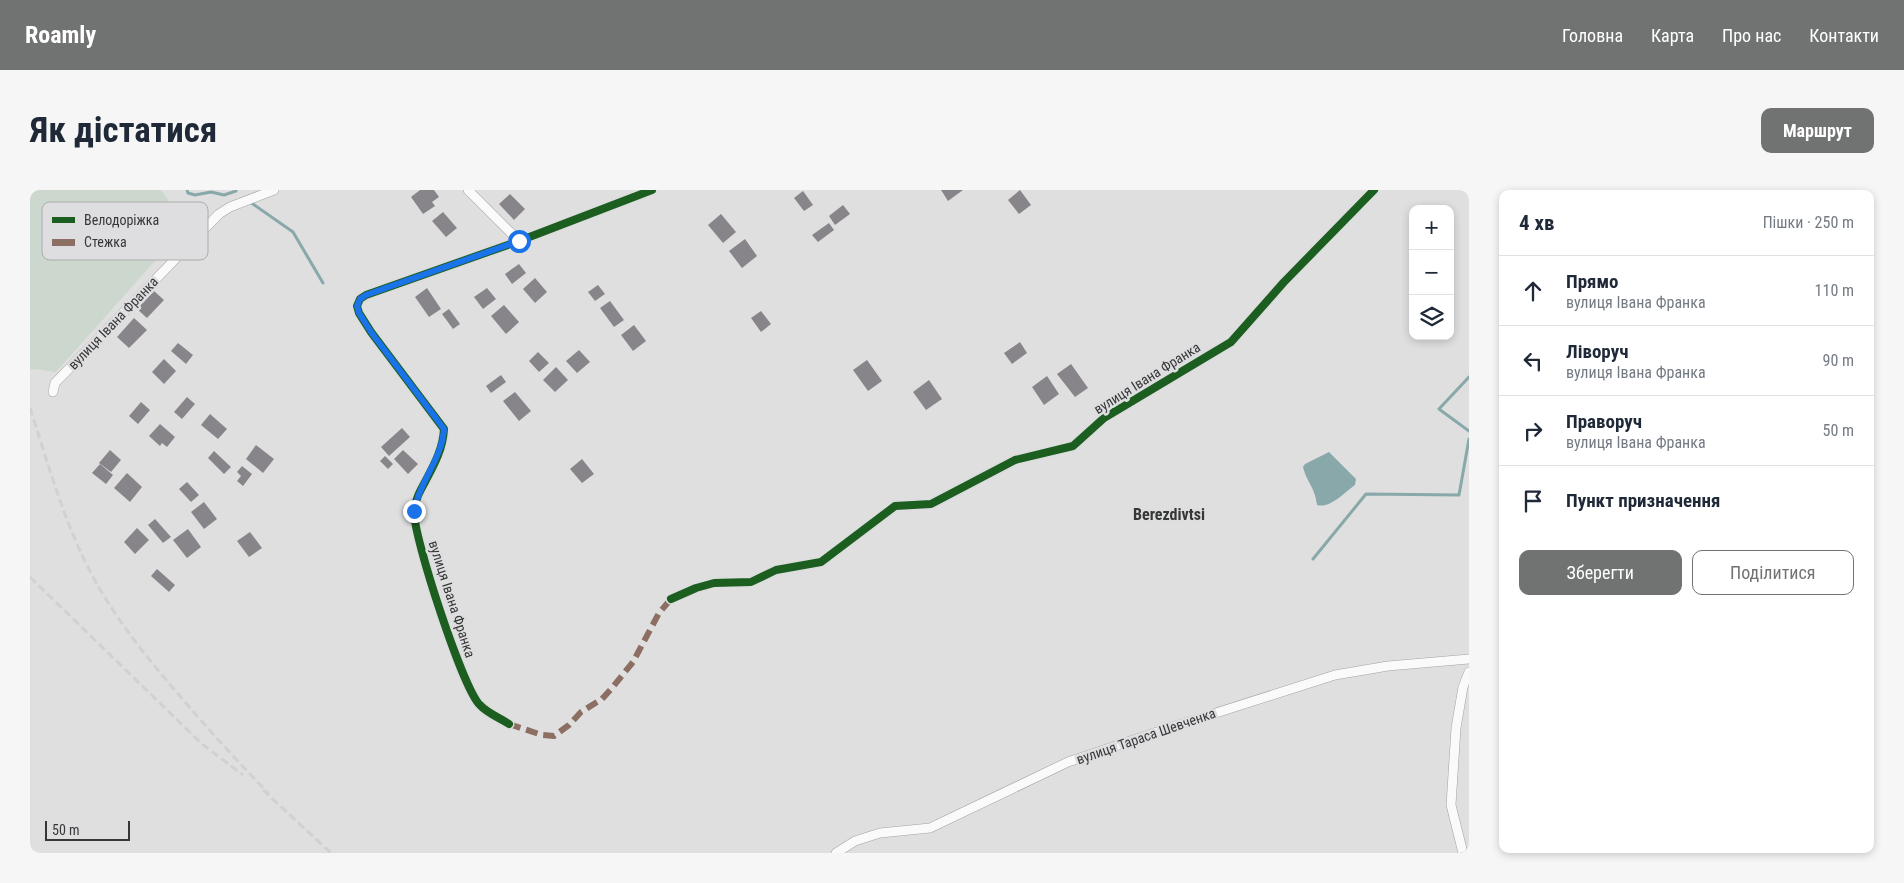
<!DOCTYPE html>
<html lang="uk">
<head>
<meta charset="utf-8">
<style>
  body { margin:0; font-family:"Roboto Condensed",sans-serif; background:#f6f6f7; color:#1f2937 }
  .controls { position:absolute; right:15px; top:15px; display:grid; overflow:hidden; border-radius:10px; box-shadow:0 2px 8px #0003 }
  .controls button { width:45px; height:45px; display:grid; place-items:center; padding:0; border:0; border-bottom:1px solid #e0e1e3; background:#fff; color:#1f2937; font:25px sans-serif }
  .scale { position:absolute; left:15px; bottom:12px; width:85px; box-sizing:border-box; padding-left:5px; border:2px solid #363737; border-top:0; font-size:14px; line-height:18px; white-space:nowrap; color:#363737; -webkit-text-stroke:4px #dedee0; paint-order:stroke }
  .stop { position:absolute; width:15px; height:15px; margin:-11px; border:4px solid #1a73e8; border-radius:50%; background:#fff }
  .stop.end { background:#1a73e8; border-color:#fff; box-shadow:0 1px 5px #0008 }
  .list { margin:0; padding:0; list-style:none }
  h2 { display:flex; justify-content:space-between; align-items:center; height:65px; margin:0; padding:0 20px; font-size:21px }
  h2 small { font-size:16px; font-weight:400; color:#747a83 }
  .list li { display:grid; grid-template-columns:32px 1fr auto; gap:15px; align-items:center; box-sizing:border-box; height:70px; padding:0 20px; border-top:1px solid #e0e1e3 }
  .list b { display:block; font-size:19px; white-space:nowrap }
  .list p { margin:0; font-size:16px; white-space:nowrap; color:#747a83 }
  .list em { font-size:16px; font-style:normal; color:#747a83 }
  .actions { display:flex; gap:10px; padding:15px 20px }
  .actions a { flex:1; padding:11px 0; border:1px solid #717272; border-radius:10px; text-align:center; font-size:18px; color:#717272 }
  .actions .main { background:#717272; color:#fff }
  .icon { flex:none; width:28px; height:28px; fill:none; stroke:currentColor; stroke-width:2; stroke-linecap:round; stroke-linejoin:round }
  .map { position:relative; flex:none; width:1439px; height:663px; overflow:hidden; border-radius:10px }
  header { display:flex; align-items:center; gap:30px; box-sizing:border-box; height:70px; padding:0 25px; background:#717272; color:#fff }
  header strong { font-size:24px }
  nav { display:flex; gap:28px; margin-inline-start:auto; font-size:18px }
  .intro { display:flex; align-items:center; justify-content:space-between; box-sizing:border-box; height:120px; padding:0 30px }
  h1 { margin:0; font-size:35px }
  .button { padding:12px 22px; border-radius:10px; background:#717272; color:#fff; font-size:18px; font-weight:700 }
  main { display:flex; gap:30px; padding:0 30px }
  aside { flex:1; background:#fff; border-radius:10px; box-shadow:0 2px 8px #0003 }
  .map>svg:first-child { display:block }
  .green { fill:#ccd7cd }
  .water { fill:#89a8aa }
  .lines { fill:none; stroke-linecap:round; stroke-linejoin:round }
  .stream { stroke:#89a8aa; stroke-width:3 }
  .building { fill:#87858a }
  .street-casing { stroke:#a2a2a2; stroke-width:10 }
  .street { stroke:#fafafa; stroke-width:9 }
  .rail { stroke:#d1d1d2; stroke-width:3; stroke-dasharray:8 4; stroke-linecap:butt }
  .quiet { stroke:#8d6e63; stroke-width:6; stroke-dasharray:12 6; stroke-linecap:butt }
  .cycleway-casing { stroke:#dedee0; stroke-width:11 }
  .cycleway { stroke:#1b5e20; stroke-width:8 }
  .route { stroke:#1a73e8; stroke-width:6 }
  .labels { text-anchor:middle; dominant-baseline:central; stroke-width:5; stroke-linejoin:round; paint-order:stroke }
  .street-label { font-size:14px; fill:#363737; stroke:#dedee0 }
  .quarter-label { font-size:16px; font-weight:bold; fill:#363737; stroke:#dedee0 }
  .key { fill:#dedee0; stroke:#acacad; stroke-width:1 }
  .key-label { font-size:14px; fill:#363737 }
</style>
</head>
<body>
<header>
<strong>Roamly</strong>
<nav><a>Головна</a><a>Карта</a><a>Про нас</a><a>Контакти</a></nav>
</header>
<div class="intro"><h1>Як дістатися</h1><a class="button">Маршрут</a></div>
<main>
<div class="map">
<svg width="1439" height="663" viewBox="0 0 1439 663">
  <rect width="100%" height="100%" fill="#dfdfdf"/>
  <polygon class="green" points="0,0 131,0 156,36 26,182 5,179 0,180"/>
  <path class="water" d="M1299,262L1326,289L1325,295C1315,302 1300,319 1287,315C1285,297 1277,293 1273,277L1275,274Z"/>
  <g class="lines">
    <g class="stream">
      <polyline points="157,0 158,3 165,5 181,2 194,5 206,1"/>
      <polyline points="220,12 263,42 293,93"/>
      <polyline points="1439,187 1409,219 1439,241"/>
      <polyline points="1283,369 1336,304 1429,305 1439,249"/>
    </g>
  </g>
  <g class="building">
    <polygon points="390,0 404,0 409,7 402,12 405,16 393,24 381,7"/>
    <polygon points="911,0 933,0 918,11"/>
    <polygon points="990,0 1001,15 989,24 978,10"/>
    <polygon points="773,1 783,15 774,21 764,8"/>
    <polygon points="480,4 495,19 484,30 469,14"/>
    <polygon points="813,15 820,24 805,35 799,26"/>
    <polygon points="413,22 427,38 416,47 402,31"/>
    <polygon points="691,24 706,42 693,53 678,35"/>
    <polygon points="799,33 804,40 788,52 782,45"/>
    <polygon points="715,49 727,66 712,78 699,61"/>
    <polygon points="489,74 496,83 482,94 475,84"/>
    <polygon points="505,88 517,102 505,113 493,99"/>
    <polygon points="568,95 575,104 565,111 558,102"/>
    <polygon points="397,98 411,119 399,127 385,107"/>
    <polygon points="457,98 466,109 453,119 444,107"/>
    <polygon points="124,101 134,110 117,128 107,119"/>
    <polygon points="580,111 594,130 584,137 570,118"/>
    <polygon points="474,115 489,132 476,144 461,126"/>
    <polygon points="419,119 430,134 423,139 412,124"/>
    <polygon points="731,121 741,134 731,142 721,128"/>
    <polygon points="104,128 117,140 99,158 87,147"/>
    <polygon points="604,135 616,151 603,161 591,145"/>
    <polygon points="990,152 997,163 982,174 974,163"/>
    <polygon points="148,153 163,165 156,174 141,161"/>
    <polygon points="549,160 560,172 547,183 536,171"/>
    <polygon points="508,162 519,173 509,182 499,171"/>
    <polygon points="134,169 146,181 134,194 122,182"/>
    <polygon points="837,170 852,191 838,201 823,180"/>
    <polygon points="1041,174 1058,198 1045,207 1027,184"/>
    <polygon points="526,177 538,190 525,202 513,190"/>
    <polygon points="471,185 476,192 461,203 456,196"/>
    <polygon points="1017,186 1029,204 1014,215 1002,197"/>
    <polygon points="899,190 912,209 896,220 883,202"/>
    <polygon points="485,202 501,221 489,231 473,211"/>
    <polygon points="157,207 165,214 152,229 144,222"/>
    <polygon points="111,212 120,220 108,234 99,226"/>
    <polygon points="180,224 197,239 188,249 171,235"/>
    <polygon points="130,234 145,247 137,257 132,253 130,256 119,246"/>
    <polygon points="372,238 380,247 359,266 351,257"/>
    <polygon points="226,255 244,269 233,283 216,269"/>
    <polygon points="80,260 91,270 81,282 69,273"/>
    <polygon points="373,260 388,274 378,284 364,269"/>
    <polygon points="184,261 201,277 194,284 178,268"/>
    <polygon points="355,266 363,274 358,279 350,271"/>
    <polygon points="552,269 564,284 552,293 540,279"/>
    <polygon points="70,274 83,285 76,294 62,283"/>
    <polygon points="212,276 222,284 213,296 207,291 211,286 207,282"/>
    <polygon points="97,283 112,297 100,312 84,298"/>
    <polygon points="157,292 169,305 161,312 149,299"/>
    <polygon points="174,312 187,329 174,339 161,322"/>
    <polygon points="125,329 141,347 133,353 118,335"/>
    <polygon points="107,338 119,350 105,364 94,352"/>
    <polygon points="158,339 171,357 157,368 143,350"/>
    <polygon points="220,342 232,358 219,367 207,351"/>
    <polygon points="127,379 145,395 139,402 121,386"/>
  </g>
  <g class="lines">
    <defs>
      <g id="street">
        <polyline points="438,0 489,51"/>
        <polyline points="23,202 25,193 189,24 200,17 244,0"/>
        <polyline points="641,409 666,398 684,393 721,392 746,380 791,372 865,316 901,314 985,270 1043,256 1074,228 1201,152 1254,92 1344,0"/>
        <path d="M479,534C470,528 457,523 450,515C433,499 383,346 384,321C385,310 390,301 395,292C404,275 413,259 414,239L341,142L329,123L327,116L330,109L336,105L489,51L622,0"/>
        <polyline points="806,663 825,651 850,643 900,638 1038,572 1139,538 1305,485 1358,476 1439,469"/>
        <polyline points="1433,663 1421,615 1426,538 1433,497 1439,482"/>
      </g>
    </defs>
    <use href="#street" class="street-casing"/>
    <use href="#street" class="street"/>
    <g class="rail">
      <path d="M0,218C16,267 30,318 52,365C76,417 112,462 149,505C178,539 208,572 239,604"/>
      <polyline points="0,387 172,554 213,585"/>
      <polyline points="233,600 301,663"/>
    </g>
    <polyline class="quiet" points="479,534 512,545 524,546 539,535 551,522 572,509 582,498 603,472 629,423 641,409"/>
    <defs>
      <g id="cycleway">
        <polyline points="641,409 666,398 684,393 721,392 746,380 791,372 865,316 901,314 985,270 1043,256 1074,228 1201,152 1254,92 1344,0"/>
        <path d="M479,534C470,528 457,523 450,515C433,499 383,346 384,321C385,310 390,301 395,292C404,275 413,259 414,239L341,142L329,123L327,116L330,109L336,105L489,51L622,0"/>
      </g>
    </defs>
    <use href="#cycleway" class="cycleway-casing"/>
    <use href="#cycleway" class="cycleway"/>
  </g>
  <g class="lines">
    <path class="route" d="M384,321C389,292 412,269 414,239L341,142L329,123L327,116L330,109L336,105L489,51"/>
  </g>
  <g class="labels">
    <g class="street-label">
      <text transform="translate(83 133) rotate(-46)">вулиця Івана Франка</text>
      <text transform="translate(1117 188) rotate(-32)">вулиця Івана Франка</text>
      <text transform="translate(422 409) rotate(72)">вулиця Івана Франка</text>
      <text transform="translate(1116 546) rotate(-19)">вулиця Тараса Шевченка</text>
    </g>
    <g class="quarter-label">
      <text x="1139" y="324">Berezdivtsi</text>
    </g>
  </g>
  <rect x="12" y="12" width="166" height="58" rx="8" class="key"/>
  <rect x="22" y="27" width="23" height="6" fill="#1b5e20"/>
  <rect x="22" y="49" width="23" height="7" fill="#8d6e63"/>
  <g class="key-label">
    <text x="54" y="35">Велодоріжка</text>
    <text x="54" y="57">Стежка</text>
  </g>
</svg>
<div class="controls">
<button>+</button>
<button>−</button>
<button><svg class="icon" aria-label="layers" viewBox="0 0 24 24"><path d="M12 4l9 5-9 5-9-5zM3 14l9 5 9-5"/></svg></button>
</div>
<div class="scale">50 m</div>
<div class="stop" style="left:489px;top:51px"></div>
<div class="stop end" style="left:384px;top:321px"></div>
</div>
<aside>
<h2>4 хв<small>Пішки · 250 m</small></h2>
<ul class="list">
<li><svg class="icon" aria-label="ahead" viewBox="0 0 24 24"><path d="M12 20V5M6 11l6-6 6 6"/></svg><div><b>Прямо</b><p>вулиця Івана Франка</p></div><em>110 m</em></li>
<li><svg class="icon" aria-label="left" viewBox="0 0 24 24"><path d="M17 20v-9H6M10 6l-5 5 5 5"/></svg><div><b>Ліворуч</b><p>вулиця Івана Франка</p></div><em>90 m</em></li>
<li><svg class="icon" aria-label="right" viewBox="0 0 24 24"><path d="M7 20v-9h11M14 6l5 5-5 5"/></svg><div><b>Праворуч</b><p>вулиця Івана Франка</p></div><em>50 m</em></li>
<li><svg class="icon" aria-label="arrive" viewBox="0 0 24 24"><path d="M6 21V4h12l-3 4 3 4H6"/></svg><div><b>Пункт призначення</b></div></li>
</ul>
<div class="actions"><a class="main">Зберегти</a><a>Поділитися</a></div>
</aside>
</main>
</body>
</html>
